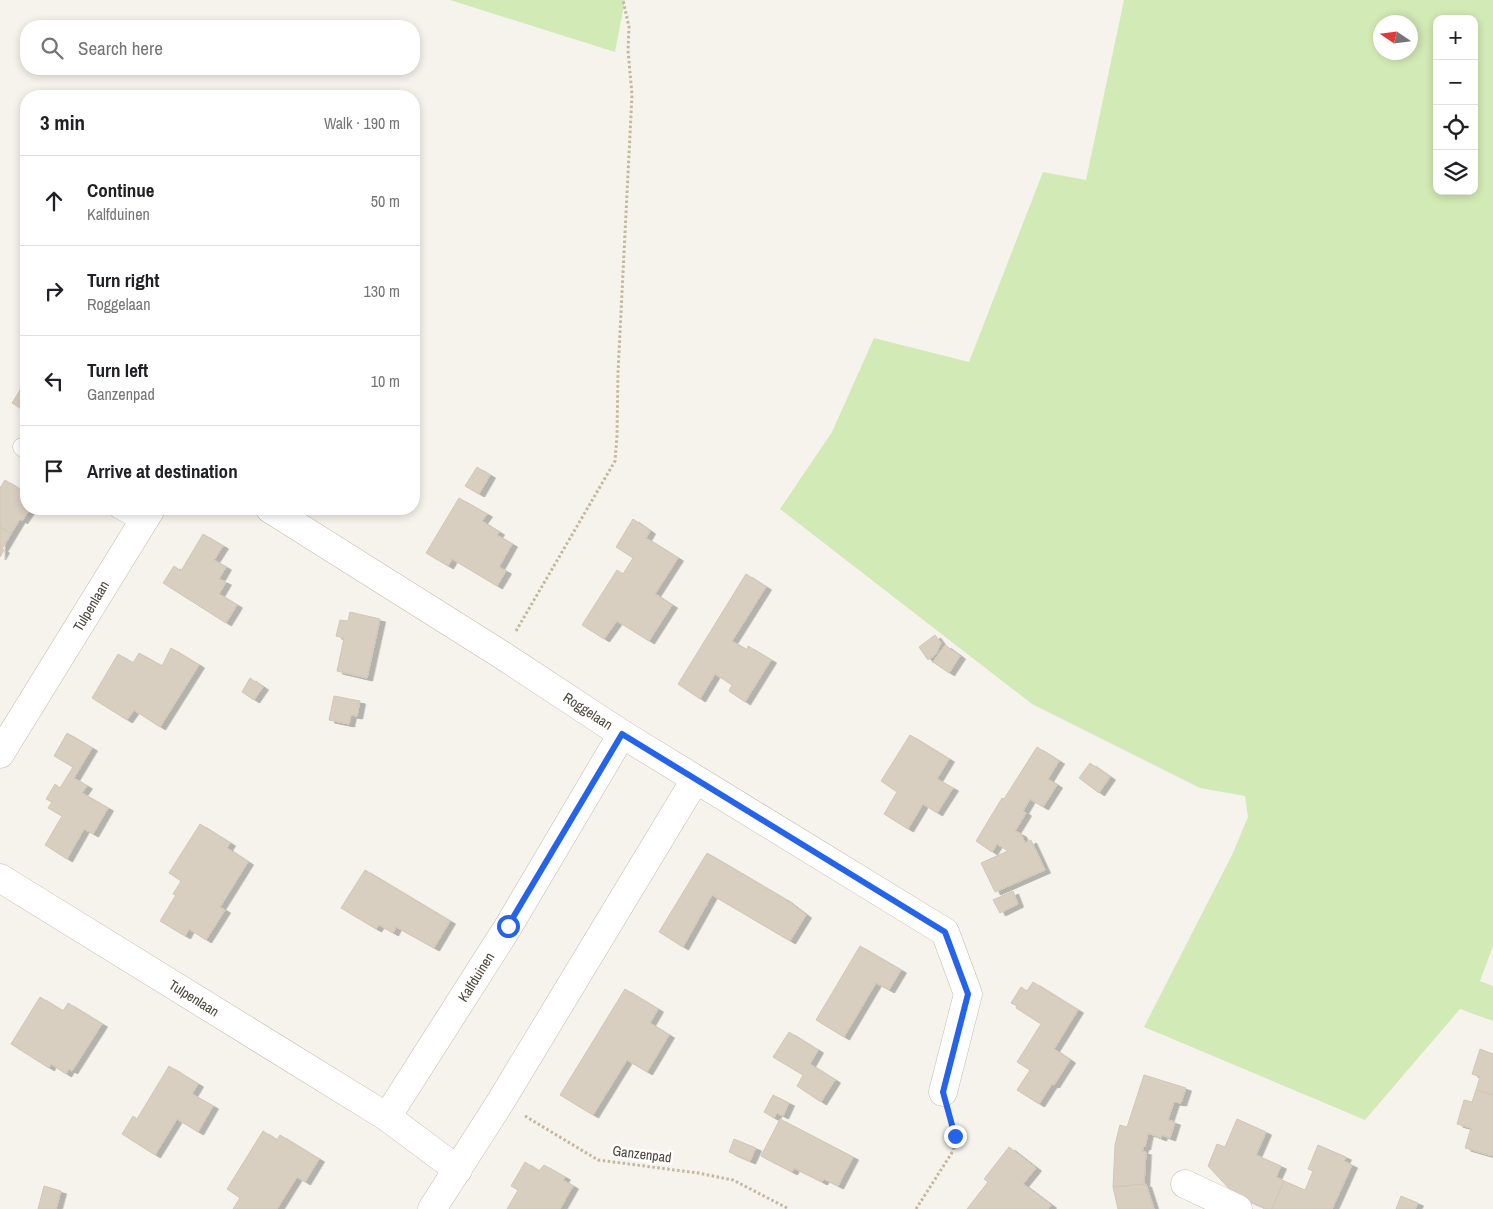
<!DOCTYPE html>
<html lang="en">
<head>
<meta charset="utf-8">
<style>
  body { margin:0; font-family:"Archivo Narrow",sans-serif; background:#f2f2f2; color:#202124 }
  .controls { position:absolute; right:15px; top:15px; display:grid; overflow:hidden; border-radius:10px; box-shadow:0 2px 8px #0003 }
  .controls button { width:45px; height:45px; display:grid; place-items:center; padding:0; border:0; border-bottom:1px solid #e0e0e0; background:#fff; color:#202124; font:25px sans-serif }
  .compass { position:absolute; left:1373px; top:15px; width:45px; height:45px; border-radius:50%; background:#fff; box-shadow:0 2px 8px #0003; rotate:283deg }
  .stop { position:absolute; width:15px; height:15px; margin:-11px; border:4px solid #2563eb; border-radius:50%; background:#fff }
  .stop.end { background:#2563eb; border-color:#fff; box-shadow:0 1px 5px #0008 }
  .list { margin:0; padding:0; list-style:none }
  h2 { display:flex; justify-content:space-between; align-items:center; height:65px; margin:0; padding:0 20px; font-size:21px }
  h2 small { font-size:16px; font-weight:400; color:#757577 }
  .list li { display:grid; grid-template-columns:32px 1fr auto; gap:15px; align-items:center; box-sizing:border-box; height:90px; padding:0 20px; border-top:1px solid #e0e0e0 }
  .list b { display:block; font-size:19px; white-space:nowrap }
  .list p { margin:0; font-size:16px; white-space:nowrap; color:#757577 }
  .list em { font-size:16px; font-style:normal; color:#757577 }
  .icon { flex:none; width:28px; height:28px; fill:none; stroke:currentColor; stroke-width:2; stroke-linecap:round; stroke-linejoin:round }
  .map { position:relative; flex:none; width:1493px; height:1209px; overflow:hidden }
  .search { position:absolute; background:#fff; box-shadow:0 2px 8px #0003; left:20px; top:20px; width:400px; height:55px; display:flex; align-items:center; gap:12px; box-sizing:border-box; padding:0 18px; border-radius:20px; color:#757577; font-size:19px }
  .panel { position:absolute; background:#fff; box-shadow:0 2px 8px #0003; left:20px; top:90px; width:400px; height:425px; border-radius:20px }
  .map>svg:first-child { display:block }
  .green { fill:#d2eab5; fill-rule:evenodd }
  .building { fill:#d8cfc1; stroke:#d3c7b4; filter:url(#shadow) }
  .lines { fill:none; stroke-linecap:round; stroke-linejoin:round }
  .lane-casing { stroke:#c2bbae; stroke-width:19 }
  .street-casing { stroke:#c2bbae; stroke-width:29 }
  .path { stroke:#c4b79f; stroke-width:3; stroke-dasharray:2.5 2.5; stroke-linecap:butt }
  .lane { stroke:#fff; stroke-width:18 }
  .street { stroke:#fff; stroke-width:28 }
  .route { stroke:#2563eb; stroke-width:6 }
  .labels { text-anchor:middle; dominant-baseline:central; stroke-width:5; stroke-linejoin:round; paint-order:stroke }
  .street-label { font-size:14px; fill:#4b4439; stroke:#fff }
</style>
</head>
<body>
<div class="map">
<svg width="1493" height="1209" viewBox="0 0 1493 1209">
  <defs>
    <filter id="shadow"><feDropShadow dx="5.5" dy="3" stdDeviation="0" flood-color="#0004"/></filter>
  </defs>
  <rect width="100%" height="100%" fill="#f6f3ec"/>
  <g class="green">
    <polygon points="450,0 625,0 615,52"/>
    <path d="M1124,0H1493V946L1480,981L1493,986V1021L1460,1009L1365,1120L1144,1027L1232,855L1248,817L1245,796L1200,788L1032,704L780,509L832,432L874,338L969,362L1043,172L1086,180ZM1437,19H1474V191H1437ZM1380,22H1410V52H1380Z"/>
  </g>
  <g class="building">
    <polygon points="26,381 26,412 12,403"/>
    <polygon points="477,467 490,475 479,494 465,486"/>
    <polygon points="5,480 26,493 26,509 30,509 22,521 20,519 11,534 0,527 0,488"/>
    <polygon points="459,498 487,514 482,521 499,532 497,535 512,544 499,567 506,571 497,586 452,559 448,566 426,553"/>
    <polygon points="633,519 650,531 646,538 678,558 655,594 672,605 649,641 617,621 604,639 582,625 617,570 623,574 633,558 616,547"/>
    <polygon points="0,527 11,534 2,549 4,550 0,557"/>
    <polygon points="203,534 223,546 214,560 226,567 219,579 226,582 219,594 237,605 226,623 163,583 174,566 181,571"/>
    <polygon points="746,574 766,587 732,641 747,650 748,646 771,660 745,702 729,691 732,685 715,674 700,699 678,684"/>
    <polygon points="350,612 380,619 367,678 337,671 344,638 336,636 340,620 348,621"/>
    <polygon points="935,635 941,643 936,654 928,660 919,647"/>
    <polygon points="945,645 960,656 949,673 933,662"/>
    <polygon points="171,648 199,665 160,727 134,710 127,720 92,698 118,654 133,663 139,653 162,666"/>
    <polygon points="250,678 263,687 254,700 242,692"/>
    <polygon points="334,696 360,701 357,716 351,715 349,724 329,720"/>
    <polygon points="67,733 92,748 74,778 87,786 82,793 108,808 93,834 84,829 67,859 45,845 62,816 48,808 52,802 46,799 55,784 60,788 73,767 54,756"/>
    <polygon points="910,735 949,759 937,779 953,788 937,813 923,804 908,829 884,814 897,792 881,781"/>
    <polygon points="1037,747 1059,761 1048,779 1057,785 1043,807 1030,799 1023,811 1026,813 1015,831 1021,834 1025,843 1031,840 1045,870 995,892 981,863 1008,851 997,844 992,852 976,841 1002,798 1004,799"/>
    <polygon points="1090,763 1110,777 1099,793 1079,778"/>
    <polygon points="200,824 230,843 227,848 248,862 220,907 225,910 206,940 189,929 185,936 160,921 176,895 173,894 181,881 169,873"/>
    <polygon points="707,853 785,899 806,915 790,941 712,895 683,947 659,932"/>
    <polygon points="365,870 450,921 434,948 396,927 393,933 379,925 376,929 341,908"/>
    <polygon points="1013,891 1018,904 1000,913 993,900"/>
    <polygon points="860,946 901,970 889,990 876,983 844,1037 816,1020"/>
    <polygon points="1033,982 1078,1010 1054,1049 1070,1060 1054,1085 1052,1084 1039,1104 1017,1090 1030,1070 1017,1062 1041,1024 1016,1008 1017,1006 1011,1003 1021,987 1027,991"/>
    <polygon points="625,989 658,1009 650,1023 669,1035 647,1072 627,1060 593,1115 560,1095"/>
    <polygon points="40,997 63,1011 68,1003 102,1024 72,1071 69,1069 66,1074 51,1064 49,1068 11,1044"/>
    <polygon points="789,1032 818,1050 810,1064 835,1080 821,1102 797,1086 803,1075 773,1057"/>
    <polygon points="1480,1049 1493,1054 1493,1095 1476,1090 1480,1077 1472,1074"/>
    <polygon points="169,1066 198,1084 192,1094 213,1106 198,1132 177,1119 155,1155 122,1134 133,1116 137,1119"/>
    <polygon points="1144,1075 1186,1088 1181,1103 1174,1102 1168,1120 1175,1122 1170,1138 1162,1135 1161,1138 1148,1133 1145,1147 1144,1146 1142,1151 1146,1152 1144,1184 1113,1187 1115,1145 1120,1125 1127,1127"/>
    <polygon points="1476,1090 1493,1095 1493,1156 1465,1148 1471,1128 1457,1124 1464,1100 1472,1102"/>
    <polygon points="773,1095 789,1103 783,1116 777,1113 774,1118 764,1112"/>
    <polygon points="780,1119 853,1157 838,1186 824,1179 822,1182 794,1168 792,1172 761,1156"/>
    <polygon points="1237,1119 1266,1132 1256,1155 1281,1166 1276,1177 1284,1181 1272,1209 1267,1209 1235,1195 1208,1166 1217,1144 1225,1147"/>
    <polygon points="263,1131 277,1140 280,1135 319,1159 305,1182 297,1177 277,1209 233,1209 240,1198 227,1189"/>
    <polygon points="734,1139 756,1148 750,1161 729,1152"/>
    <polygon points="1318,1145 1346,1157 1344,1161 1352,1165 1332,1209 1272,1209 1284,1181 1305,1190 1313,1171 1308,1169"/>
    <polygon points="1009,1147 1036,1168 1023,1184 1051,1205 1048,1209 967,1209 988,1182 984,1179"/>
    <polygon points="525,1162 539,1171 544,1165 565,1177 563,1180 573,1186 560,1209 507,1209 518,1190 511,1186"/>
    <polygon points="1146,1184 1154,1209 1118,1209 1113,1187"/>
    <polygon points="44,1186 61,1191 56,1209 38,1209"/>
    <polygon points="1401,1196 1418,1203 1415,1209 1396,1209"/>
  </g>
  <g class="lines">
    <defs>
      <g id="lane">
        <polyline points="22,447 26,450"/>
        <polyline points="118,509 142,522"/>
      </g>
      <g id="street">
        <polyline points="270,509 502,655 622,734 945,932 968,994 943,1092"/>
        <polyline points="0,754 151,509"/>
        <polyline points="0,878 387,1117"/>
        <polyline points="458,1170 387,1117 508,927 622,734"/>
        <polyline points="1185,1184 1238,1209"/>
        <polyline points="432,1209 501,1101 695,780"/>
      </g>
    </defs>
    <use href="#lane" class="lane-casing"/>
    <use href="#street" class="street-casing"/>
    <g class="path">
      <polyline points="516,631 615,461 617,436 618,372 632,95 628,50 629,27 623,0"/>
      <polyline points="525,1116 598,1160 698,1173 733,1180 789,1209"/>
      <polyline points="916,1209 953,1151 955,1136 950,1119"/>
    </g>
    <use href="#lane" class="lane"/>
    <use href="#street" class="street"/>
  </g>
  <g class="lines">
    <polyline class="route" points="508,926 622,734 945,932 968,994 943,1092 955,1136"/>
  </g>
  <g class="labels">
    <g class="street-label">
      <text transform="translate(91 606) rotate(-59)">Tulpenlaan</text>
      <text transform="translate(588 711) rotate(33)">Roggelaan</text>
      <text transform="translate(476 977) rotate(-58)">Kalfduinen</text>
      <text transform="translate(194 998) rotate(32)">Tulpenlaan</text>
      <text transform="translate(642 1154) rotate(7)">Ganzenpad</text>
    </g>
  </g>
</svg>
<div class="controls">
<button>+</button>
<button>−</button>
<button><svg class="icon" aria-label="locate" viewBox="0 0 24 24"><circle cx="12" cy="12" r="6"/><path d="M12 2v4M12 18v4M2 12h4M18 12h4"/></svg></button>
<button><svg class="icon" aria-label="layers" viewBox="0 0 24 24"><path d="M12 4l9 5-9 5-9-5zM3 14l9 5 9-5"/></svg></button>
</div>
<svg class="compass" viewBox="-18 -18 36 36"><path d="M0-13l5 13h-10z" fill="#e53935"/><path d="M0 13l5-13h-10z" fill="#757577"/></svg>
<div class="stop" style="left:508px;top:926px"></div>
<div class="stop end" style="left:955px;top:1136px"></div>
<div class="search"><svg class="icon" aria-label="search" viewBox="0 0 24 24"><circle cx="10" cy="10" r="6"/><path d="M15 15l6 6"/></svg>Search here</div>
<section class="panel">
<h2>3 min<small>Walk · 190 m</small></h2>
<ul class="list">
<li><svg class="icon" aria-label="ahead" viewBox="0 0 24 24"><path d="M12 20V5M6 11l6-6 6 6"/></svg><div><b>Continue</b><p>Kalfduinen</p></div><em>50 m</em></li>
<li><svg class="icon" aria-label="right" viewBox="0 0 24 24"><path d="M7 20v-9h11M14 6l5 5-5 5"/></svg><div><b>Turn right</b><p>Roggelaan</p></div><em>130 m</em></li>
<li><svg class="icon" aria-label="left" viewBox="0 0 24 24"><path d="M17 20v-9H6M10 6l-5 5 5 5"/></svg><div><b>Turn left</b><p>Ganzenpad</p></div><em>10 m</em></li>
<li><svg class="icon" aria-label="arrive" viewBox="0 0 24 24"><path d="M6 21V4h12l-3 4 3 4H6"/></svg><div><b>Arrive at destination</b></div></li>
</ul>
</section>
</div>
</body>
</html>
